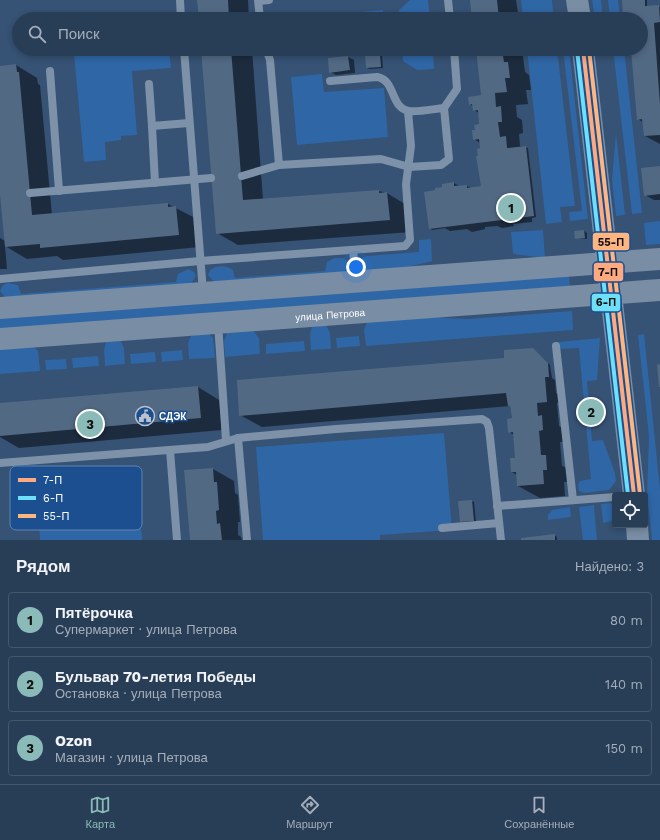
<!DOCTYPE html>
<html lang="ru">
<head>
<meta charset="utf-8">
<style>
  body { margin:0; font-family:"Work Sans",sans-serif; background:#344961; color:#f1f3f6 }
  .controls { position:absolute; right:12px; bottom:12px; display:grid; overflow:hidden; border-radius:4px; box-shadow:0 2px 6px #0003 }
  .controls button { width:36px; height:36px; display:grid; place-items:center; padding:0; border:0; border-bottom:1px solid #44576d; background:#283e57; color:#f1f3f6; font:20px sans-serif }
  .you { position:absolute; left:356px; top:267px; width:14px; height:14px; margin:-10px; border:3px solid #fff; border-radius:50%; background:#1a73e8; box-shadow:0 0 0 6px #1a73e833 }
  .badge { display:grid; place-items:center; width:26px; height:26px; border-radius:50%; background:#8bbbb9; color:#111; font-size:13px; font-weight:700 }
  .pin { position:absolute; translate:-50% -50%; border:2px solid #fff; box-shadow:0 1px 4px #0006 }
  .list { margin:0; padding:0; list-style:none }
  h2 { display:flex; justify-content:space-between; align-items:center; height:52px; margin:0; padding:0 16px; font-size:17px }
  h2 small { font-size:13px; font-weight:400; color:#a5aeba }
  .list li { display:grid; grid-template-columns:26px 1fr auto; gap:12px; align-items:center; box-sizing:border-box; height:56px; margin:0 8px 8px; padding:0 8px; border:1px solid #44576d; border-radius:4px }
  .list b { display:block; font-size:15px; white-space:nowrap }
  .list p { margin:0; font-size:13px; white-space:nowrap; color:#a5aeba }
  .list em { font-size:13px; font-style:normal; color:#a5aeba }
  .icon { flex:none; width:22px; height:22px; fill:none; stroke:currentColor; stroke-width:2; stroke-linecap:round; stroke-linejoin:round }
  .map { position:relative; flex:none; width:660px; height:540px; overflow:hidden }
  .search { position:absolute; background:#283e57; box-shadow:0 2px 6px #0003; left:12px; right:12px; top:12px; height:44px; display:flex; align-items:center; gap:10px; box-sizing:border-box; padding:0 14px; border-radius:22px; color:#a5aeba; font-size:15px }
  .sheet { height:244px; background:#283e57 }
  nav { display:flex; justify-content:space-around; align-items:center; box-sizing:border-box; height:56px; border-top:1px solid #44576d; background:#283e57; font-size:11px; color:#a5aeba }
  nav a { display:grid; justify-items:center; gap:2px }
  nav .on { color:#8bbbb9 }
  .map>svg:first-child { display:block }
  .green { fill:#2f66a5 }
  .shadow { fill:#0007 }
  .building { fill:#526984 }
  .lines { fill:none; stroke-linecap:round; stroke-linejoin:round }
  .lane { stroke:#7d92a8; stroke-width:8 }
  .secondary { stroke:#798da4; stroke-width:22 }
  .bus-1-casing { stroke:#1b4f8f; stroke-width:7 }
  .bus-2-casing { stroke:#1b4f8f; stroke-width:7 }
  .bus-3-casing { stroke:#1b4f8f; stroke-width:7 }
  .bus-1 { stroke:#ffa980; stroke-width:4 }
  .bus-2 { stroke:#6ddff8; stroke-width:4 }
  .bus-3 { stroke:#ffb580; stroke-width:4 }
  .labels { text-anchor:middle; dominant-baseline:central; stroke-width:3; stroke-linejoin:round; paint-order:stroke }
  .street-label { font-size:10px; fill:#fff; stroke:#1b4f8f }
  .poi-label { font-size:10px; font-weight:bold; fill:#fff; stroke:#1b4f8f; text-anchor:start }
  .key { fill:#1b4f8f; stroke:#5f84b1; stroke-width:1 }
  .key-label { font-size:11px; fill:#fff }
  .line-badge { stroke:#1b4f8f; stroke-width:1.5 }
  .pale-badge-label { font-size:11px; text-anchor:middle; font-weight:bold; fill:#111 }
</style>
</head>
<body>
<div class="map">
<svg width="660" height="540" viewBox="0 0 660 540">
  <rect width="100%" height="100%" fill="#365274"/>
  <g class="green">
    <polygon points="410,0 428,0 430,19 400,19 399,10"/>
    <polygon points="521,0 552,0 554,19 523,19"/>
    <polygon points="592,0 601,0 603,19 595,19"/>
    <polygon points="608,0 618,0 620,19 610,19"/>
    <polygon points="383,10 384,19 317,19 316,16"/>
    <polygon points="137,49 169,49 171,68 132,71 137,135 121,136 121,140 105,142 106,160 84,162 74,54"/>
    <polygon points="402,49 433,49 434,69 417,70 403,61"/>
    <polygon points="527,49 557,49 575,206 560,207 562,222 546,224"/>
    <polygon points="563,49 569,49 588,219 570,221 569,212 582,211"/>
    <polygon points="613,49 624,49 642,213 632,214"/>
    <polygon points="322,74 324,92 384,88 388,137 297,145 291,77"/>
    <polygon points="616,133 625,215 616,216 612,179"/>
    <polygon points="660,221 660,244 646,245 644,223"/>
    <polygon points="543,230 545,258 513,254 511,232"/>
    <polygon points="431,239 432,261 393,271 367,271 360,263 362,258 367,256 419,252 419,240"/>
    <path d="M334,258H343L347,261V268L343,273L215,283L208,275C210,265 225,264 233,270L235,278L325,271L327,262Z"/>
    <polygon points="188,269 194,272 196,276 190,285 5,297 0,291 3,285 8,283 18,285 21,294 176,282 178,274"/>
    <polygon points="569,273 570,289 0,332 0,316"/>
    <polygon points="572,311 573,330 366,346 364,330 367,322 407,316 468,319"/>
    <polygon points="326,325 330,333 331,349 311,350 310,334 312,327"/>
    <polygon points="252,329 259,338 260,354 225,357 224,341 227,333"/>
    <polygon points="207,332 213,338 215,358 189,359 188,343 191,336"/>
    <polygon points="644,334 660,489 660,540 652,540 647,494 649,436 638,335"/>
    <polygon points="359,336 360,346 337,348 336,338"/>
    <polygon points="600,338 597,380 587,381 592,441 603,440 615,473 616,481 609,490 584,493 579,491 578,484 580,481 591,479 579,348 559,349 558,342"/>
    <polygon points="121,341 124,348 125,364 105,366 104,350 106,342"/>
    <polygon points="304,341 305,351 266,354 266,344"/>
    <polygon points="32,345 38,351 40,371 0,374 0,347"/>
    <polygon points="182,350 183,360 162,362 161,352"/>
    <polygon points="155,352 156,362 131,364 130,354"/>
    <polygon points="98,356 99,366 73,368 72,358"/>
    <polygon points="66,359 67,369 46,370 45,360"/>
    <polygon points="444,433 452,530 380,535 380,540 263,540 256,447"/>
    <polygon points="610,503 615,505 615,520 603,523 601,504"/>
    <polygon points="594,505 597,540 583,540 579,507"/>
    <polygon points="570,507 571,517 548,520 548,515 552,510"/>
    <polygon points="140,514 142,540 40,540 39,522"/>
  </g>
  <g class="shadow">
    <polygon points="198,0 248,0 249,19 200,19"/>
    <polygon points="471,0 520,0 516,0 519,19 473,19"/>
    <polygon points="623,0 647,0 647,7 660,7 660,144 645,136 644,123 638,119 632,49 641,49 641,19 624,19"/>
    <polygon points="202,49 252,49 263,200 379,191 387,193 408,206 411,232 238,245 217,233"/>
    <polygon points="477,49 522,49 525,72 529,75 531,90 526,90 528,104 516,105 517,117 522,120 523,133 519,134 520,146 528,148 536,217 532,218 532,222 513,224 514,226 502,228 497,226 485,227 485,229 472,232 467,229 450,231 445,228 432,230 430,228 436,191 454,183 459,186 467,186 471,188 482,187 480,143 474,139 480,125 479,113 474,110 473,106 470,104 482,96"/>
    <polygon points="379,55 382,56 383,68 370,69 367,68"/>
    <polygon points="348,57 354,60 355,73 336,75 330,72"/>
    <polygon points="16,65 37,78 38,84 40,85 52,215 168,204 197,219 200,247 63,260 57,256 27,259 5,246 7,269 0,269 0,238 5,241 0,185 0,67"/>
    <polygon points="660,167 660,200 654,200 645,195"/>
    <polygon points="584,231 587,233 587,239 576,238"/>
    <polygon points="533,349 550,365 552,378 555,380 556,393 560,395 560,402 557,403 559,426 563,429 564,442 560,442 562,466 567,468 568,482 564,482 565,496 540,498 518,486 517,475 512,472 516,459 514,435 509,432 513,419 510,406 262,427 240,415 504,359"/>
    <polygon points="198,387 219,400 222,430 19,448 0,437 0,404"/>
    <polygon points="213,469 234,481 235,493 238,495 240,522 238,522 238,535 241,537 242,540 191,540"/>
    <polygon points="471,501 474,502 476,522 463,523 461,522"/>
    <polygon points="554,535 557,537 557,540 522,540"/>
  </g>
  <g class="building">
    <polygon points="197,0 228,0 229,19 199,19"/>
    <polygon points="470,0 497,0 499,19 472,19"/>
    <polygon points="622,0 645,0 645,6 659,5 660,22 654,23 660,104 660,135 644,136 642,119 637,120 631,49 641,49 641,19 623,19"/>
    <polygon points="201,49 231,49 243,200 379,190 379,193 387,192 390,220 216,234"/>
    <polygon points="476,49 502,49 504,62 508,62 510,78 505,78 507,92 495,93 496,107 501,106 502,122 498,122 500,137 506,136 507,148 526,146 534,216 429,229 424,192 435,190 435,188 442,187 442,184 454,182 454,186 467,185 467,188 481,186 476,156 478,156 477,149 480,148 479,139 473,140 472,130 475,130 474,125 479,124 478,110 473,111 472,104 469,105 468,97 481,95"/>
    <polygon points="380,54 381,67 366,68 365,55"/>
    <polygon points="348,56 350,70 329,73 328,58"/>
    <polygon points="16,64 17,72 19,72 32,215 168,203 168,207 176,206 179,235 40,248 40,244 5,247 0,195 0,66"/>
    <polygon points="660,166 660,194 644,196 641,168"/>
    <polygon points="584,230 585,238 575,239 574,231"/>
    <polygon points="533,348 548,363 549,377 545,377 547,402 537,403 538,416 542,415 543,430 539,431 541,455 546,455 547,470 543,470 544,484 517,486 516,472 511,472 510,458 515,458 513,432 508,433 507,419 512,418 510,406 508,406 506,393 239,416 237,380 504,358 504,350"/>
    <polygon points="660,364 660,387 659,387 657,365"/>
    <polygon points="198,386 201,418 0,436 0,403"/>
    <polygon points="213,468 214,482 217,482 219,510 216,511 217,524 220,523 222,540 190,540 184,470"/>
    <polygon points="472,500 474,521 460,522 458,501"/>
    <polygon points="555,534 555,540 521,540 521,538"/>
  </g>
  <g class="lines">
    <g class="lane">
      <polyline points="180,0 181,19"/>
      <polyline points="258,0 260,19"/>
      <polyline points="448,0 450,19"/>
      <polyline points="259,1 269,0"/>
      <polyline points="184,49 203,292"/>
      <polyline points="266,49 270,60 279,165 381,159 409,167 441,165 449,159 444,108 457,89 454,49"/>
      <polyline points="50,71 59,191"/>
      <path d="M330,81L377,77C396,80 390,108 409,111C420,112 433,109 444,108"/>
      <polyline points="149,84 152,126"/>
      <polyline points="242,176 279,165"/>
      <polyline points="155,183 152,126 189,123"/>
      <polyline points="30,193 211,178"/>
      <polyline points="353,250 356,281"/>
      <polyline points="0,279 200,261 405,246 410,240 406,184 411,146 408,111"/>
      <polyline points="218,323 226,440"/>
      <polyline points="556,346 573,500"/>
      <polyline points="238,438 247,540"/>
      <polyline points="170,450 177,540"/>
      <polyline points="0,463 208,447 238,438 336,429 482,419 487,422 489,428 501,540"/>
      <polyline points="497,506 615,497"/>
      <polyline points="442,528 499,523"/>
    </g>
    <g class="secondary">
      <polyline points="577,0 580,19"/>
      <polyline points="583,49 634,495"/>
      <polyline points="0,308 660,259"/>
      <path id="s1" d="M0,339L660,290"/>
      <polyline points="637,525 638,540"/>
    </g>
    <defs>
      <polyline id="bus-1" points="583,49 634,495"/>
      <polyline id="bus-2" points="577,50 628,495"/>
      <polyline id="bus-3" points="589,49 640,494"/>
    </defs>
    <use href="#bus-1" class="bus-1-casing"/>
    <use href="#bus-2" class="bus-2-casing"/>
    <use href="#bus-3" class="bus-3-casing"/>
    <use href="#bus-1" class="bus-1"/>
    <use href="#bus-2" class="bus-2"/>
    <use href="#bus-3" class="bus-3"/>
  </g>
  <defs>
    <symbol id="civic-ring" viewBox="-11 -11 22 22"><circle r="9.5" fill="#1b4f8f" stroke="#b9c2ce" stroke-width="1.5"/><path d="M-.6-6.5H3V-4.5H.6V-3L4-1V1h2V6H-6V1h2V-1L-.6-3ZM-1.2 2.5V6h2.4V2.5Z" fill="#b9c2ce"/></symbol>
  </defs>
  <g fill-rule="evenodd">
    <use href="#civic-ring" x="134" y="405" width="22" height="22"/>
  </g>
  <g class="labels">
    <g class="street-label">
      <text stroke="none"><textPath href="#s1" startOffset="331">улица Петрова</textPath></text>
    </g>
    <g class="poi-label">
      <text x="159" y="416">СДЭК</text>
    </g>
  </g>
  <rect x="10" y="466" width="132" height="64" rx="6" class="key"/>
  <rect x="18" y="478" width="18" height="4" fill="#ffa980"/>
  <rect x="18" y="496" width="18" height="4" fill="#6ddff8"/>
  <rect x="18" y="514" width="18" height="4" fill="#ffb580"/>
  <g class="key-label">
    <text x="43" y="484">7-П</text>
    <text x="43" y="502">6-П</text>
    <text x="43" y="520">55-П</text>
  </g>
  <g class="line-badge">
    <rect x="592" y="232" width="38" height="19" rx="4" fill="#ffb580"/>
    <rect x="593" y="262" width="31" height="20" rx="4" fill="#ffa980"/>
    <rect x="591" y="293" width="30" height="19" rx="4" fill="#6ddff8"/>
  </g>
  <g class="pale-badge-label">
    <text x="611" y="246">55-П</text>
    <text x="608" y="276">7-П</text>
    <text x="606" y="306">6-П</text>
  </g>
</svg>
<div class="controls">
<button><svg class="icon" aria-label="locate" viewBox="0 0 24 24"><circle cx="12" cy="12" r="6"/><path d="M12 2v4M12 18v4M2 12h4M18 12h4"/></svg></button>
</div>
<div class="you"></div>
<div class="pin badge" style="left:511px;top:208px">1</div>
<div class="pin badge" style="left:591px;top:412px">2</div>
<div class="pin badge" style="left:90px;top:424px">3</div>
<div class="search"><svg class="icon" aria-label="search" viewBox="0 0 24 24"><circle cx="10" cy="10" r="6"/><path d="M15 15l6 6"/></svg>Поиск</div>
</div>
<section class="sheet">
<h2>Рядом<small>Найдено: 3</small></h2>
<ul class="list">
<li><span class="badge">1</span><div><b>Пятёрочка</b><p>Супермаркет · улица Петрова</p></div><em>80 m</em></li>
<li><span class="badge">2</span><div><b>Бульвар 70-летия Победы</b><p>Остановка · улица Петрова</p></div><em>140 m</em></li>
<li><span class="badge">3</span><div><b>Ozon</b><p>Магазин · улица Петрова</p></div><em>150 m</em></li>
</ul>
</section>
<nav>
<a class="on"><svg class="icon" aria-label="map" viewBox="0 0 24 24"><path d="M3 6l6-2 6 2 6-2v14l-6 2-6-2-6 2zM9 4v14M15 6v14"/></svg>Карта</a>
<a><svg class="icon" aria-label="directions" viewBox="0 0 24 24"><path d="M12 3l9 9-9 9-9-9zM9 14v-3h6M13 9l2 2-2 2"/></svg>Маршрут</a>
<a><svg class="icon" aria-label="saved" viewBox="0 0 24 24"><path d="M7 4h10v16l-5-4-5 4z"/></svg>Сохранённые</a>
</nav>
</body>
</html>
